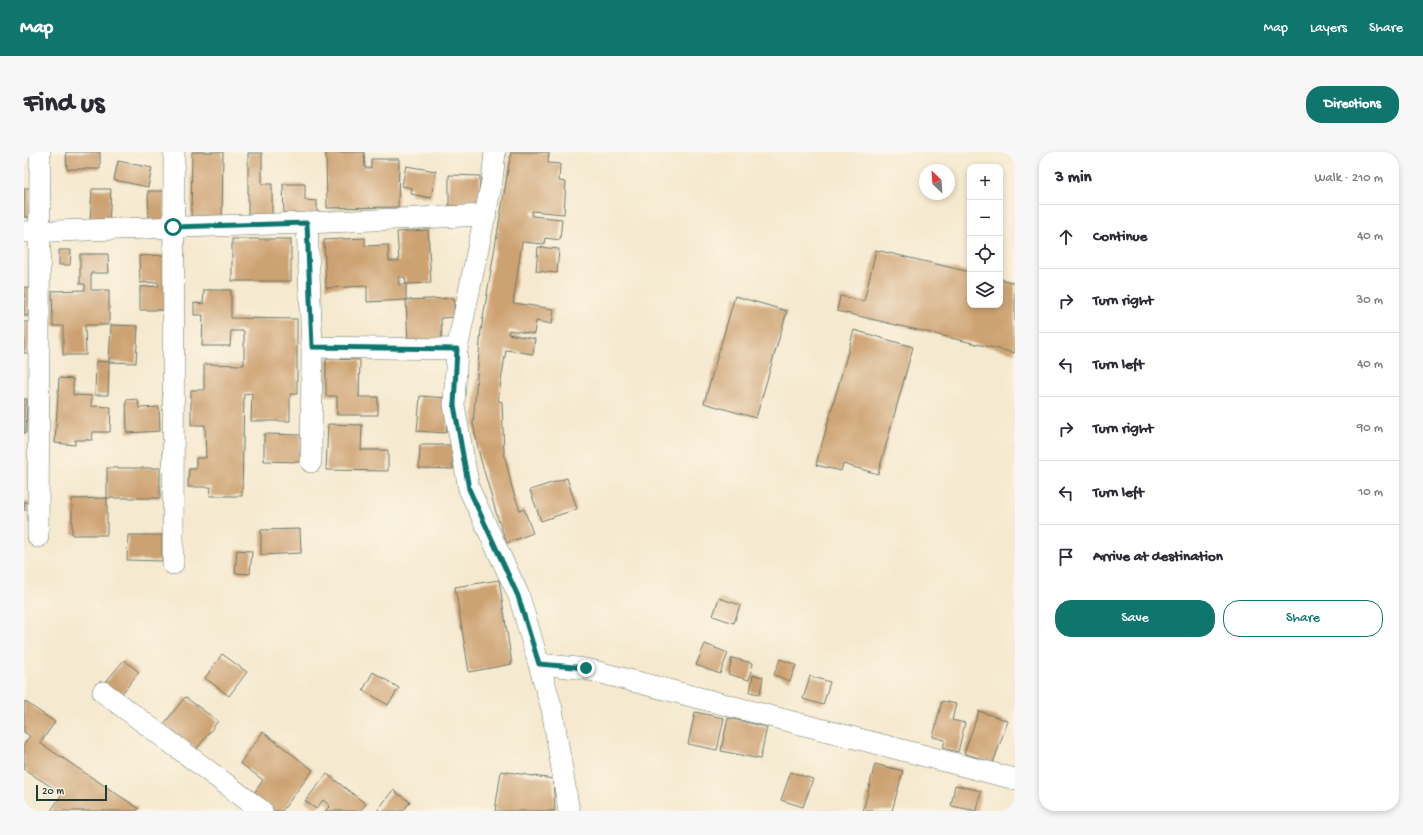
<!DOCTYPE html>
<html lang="en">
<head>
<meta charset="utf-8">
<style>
  body { margin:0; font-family:"Gochi Hand",sans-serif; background:#f7f7f7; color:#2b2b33 }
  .controls { position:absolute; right:12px; top:12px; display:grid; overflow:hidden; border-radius:8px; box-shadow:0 2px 6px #0003 }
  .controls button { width:36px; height:36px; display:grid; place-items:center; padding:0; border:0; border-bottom:1px solid #e1e1e2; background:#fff; color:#2b2b33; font:20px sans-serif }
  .compass { position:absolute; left:895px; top:12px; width:36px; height:36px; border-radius:50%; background:#fff; box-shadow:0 2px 6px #0003; rotate:335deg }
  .scale { position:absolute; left:12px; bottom:10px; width:71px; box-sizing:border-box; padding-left:4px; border:2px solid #1f3d34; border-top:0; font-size:11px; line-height:14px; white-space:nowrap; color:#1f3d34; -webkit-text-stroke:3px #fcf5e5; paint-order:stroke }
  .stop { position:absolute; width:12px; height:12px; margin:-9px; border:3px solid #0f766e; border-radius:50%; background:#fff }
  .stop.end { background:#0f766e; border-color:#fff; box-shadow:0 1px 4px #0008 }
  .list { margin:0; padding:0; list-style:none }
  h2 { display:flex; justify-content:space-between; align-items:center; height:52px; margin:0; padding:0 16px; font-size:17px }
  h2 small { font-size:13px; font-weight:400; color:#7c7c81 }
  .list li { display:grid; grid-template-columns:26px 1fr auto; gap:12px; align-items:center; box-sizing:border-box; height:64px; padding:0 16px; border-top:1px solid #e1e1e2 }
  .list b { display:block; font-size:15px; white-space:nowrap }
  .list em { font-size:13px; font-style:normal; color:#7c7c81 }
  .actions { display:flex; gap:8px; padding:12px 16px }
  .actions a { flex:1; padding:9px 0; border:1px solid #0f766e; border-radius:16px; text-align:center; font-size:14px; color:#0f766e }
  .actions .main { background:#0f766e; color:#fff }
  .icon { flex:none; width:22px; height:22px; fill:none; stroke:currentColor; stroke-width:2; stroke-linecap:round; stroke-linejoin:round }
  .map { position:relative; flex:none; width:991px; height:659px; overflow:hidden; border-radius:16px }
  header { display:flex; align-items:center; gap:24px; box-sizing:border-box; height:56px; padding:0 20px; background:#0f766e; color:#fff }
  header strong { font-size:19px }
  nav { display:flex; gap:22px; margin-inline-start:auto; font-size:14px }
  .intro { display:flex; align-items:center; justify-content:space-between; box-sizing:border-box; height:96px; padding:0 24px }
  h1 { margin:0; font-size:28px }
  .button { padding:10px 18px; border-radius:16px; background:#0f766e; color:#fff; font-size:14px; font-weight:700 }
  main { display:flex; gap:24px; padding:0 24px }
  aside { flex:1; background:#fff; border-radius:16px; box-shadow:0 2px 6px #0003 }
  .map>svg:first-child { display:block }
  .building { fill:#cda272 }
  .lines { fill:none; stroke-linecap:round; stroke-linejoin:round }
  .street-casing { stroke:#6a796a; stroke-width:22 }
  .street { stroke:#fff; stroke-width:21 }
  .route { stroke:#0f766e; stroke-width:5 }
</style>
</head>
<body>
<header>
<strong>Map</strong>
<nav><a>Map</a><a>Layers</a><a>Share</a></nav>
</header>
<div class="intro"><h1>Find us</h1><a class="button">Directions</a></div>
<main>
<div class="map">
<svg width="991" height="659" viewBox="0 0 991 659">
  <rect width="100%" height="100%" fill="#fcf5e5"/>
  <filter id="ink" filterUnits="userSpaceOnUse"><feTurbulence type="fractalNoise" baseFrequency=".025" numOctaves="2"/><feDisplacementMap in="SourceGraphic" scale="8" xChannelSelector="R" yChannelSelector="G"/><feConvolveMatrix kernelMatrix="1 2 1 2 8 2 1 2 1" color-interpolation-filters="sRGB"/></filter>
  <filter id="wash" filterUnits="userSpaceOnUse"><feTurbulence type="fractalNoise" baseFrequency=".012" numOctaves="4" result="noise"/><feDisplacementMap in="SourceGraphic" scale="16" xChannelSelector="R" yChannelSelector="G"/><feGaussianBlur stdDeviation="0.9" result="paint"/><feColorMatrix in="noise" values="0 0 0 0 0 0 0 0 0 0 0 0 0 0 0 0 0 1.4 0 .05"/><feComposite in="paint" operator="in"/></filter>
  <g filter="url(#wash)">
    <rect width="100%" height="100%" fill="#f5e9cf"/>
    <g id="blocks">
      <g class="building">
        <polygon points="42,0 76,0 76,17 43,17"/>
        <polygon points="168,0 199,0 198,69 167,69"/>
        <polygon points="302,0 340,0 341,16 347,16 347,7 375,7 374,55 303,56"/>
        <polygon points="487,0 525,0 524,11 536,12 535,29 542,30 540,62 508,59 508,64 538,67 536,88 521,86 520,92 498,90 489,151 530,157 528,172 512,169 510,182 485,178 484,182 511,187 509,202 482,198 474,248 478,250 480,300 488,336 496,359 500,357 509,381 483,391 474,367 456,305 449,272 457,178"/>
        <polygon points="224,1 238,1 238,32 248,32 248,66 224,66"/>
        <polygon points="94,9 128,16 124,35 90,28"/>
        <polygon points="382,14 412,19 407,46 387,42 388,36 378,34"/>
        <polygon points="425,23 456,24 455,54 425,54"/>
        <polygon points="259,32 281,32 281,48 293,49 293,66 260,66"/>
        <polygon points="0,36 6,36 5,65 0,65"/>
        <polygon points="68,37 87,37 85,71 66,70"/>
        <polygon points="124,39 141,39 141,71 125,71"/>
        <polygon points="404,78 407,131 382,132 381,125 375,125 375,133 382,132 382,148 343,150 343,134 302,136 300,88 341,86 341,94 364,93 365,109 375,109 373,80"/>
        <rect x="208" y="87" width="59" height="42"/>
        <polygon points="514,95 535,97 533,121 512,119"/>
        <polygon points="35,98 47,98 46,113 35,113"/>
        <polygon points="852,98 946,120 946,153 976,153 976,127 991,131 991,201 813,159 816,144 840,149"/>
        <polygon points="56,102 84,102 85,121 67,121 67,138 85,138 85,173 61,173 62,203 39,203 39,174 29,174 28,139 61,138 61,132 56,132"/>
        <polygon points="141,103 142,158 116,158 116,135 135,134 134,130 116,131 115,104"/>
        <polygon points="0,135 5,136 4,164 0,164"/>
        <polygon points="180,138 207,138 207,166 273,167 273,242 266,242 266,269 227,269 228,241 220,242 218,344 186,344 187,335 164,335 165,317 172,317 172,306 182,306 181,273 167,273 167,238 180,238 180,212 220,213 220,179 207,179 206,194 178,194 179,163 170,163 170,151 179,152"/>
        <polygon points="711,144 763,159 732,266 680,251"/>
        <polygon points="430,146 431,165 417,166 418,189 384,191 382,148"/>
        <polygon points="0,170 5,170 6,201 0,201"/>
        <polygon points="87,173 114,174 112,211 85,210"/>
        <polygon points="830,178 889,195 854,322 819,312 817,319 792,313"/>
        <polygon points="302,207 336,208 335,245 354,245 354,263 313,263 313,244 302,244"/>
        <polygon points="72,209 85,210 84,243 71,243"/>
        <polygon points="35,226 49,227 49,243 68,244 67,254 87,255 86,280 69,280 68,288 51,288 51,293 31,291"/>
        <polygon points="396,244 425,246 422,281 393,279"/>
        <polygon points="0,247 3,247 2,281 0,281"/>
        <polygon points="114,247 115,256 135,255 136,279 103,281 102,248"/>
        <polygon points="304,272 338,273 337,298 364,298 364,319 302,318"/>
        <polygon points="240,282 277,283 276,310 240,309"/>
        <polygon points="396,293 429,293 429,317 395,316"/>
        <rect x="83" y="316" width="53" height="30"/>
        <polygon points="543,326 553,357 517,369 506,338"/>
        <polygon points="83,346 83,383 48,383 48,347"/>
        <polygon points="0,350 5,350 4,358 0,358"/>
        <polygon points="276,377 277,401 237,403 237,378"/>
        <polygon points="104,383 138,383 138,409 103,408"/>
        <polygon points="213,398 228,399 226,422 211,421"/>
        <polygon points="475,428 488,512 445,520 431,435"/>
        <polygon points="695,446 716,453 710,471 689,464"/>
        <polygon points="681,492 704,501 696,522 672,513"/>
        <polygon points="198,502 223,520 205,544 181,526"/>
        <polygon points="708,506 729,511 725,528 704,522"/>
        <polygon points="756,507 772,513 766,529 750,523"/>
        <polygon points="100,508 115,520 96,544 80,532"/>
        <polygon points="349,520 375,536 364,553 339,538"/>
        <polygon points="729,523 739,525 736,542 726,540"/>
        <polygon points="786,524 806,530 799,553 779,547"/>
        <polygon points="161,545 194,569 172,598 139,573"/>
        <polygon points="0,549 31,570 16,591 114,656 112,659 27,659 38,642 0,617 0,592 6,584 0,580"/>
        <polygon points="918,549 932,552 928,568 941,571 934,600 919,596 921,588 909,585"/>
        <polygon points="955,559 984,569 969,611 940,601"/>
        <polygon points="671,560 700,566 693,598 664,592"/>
        <polygon points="704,566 743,575 736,607 697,599"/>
        <polygon points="239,580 289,618 258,659 249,659 228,644 239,628 216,611"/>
        <polygon points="851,612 879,619 868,659 839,659"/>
        <polygon points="477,619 529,627 531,659 471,659"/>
        <polygon points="767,620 789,627 779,655 757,648"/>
        <polygon points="303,622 342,652 336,659 301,659 306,654 299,648 292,657 281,649"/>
        <polygon points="931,633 957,639 953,659 927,654"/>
        <polygon points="369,638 386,650 379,659 353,659"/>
      </g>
    </g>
  </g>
  <g filter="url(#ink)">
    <use href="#blocks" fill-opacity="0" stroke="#6a796a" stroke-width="1"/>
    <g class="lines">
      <defs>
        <g id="street">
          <polyline points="471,0 468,29 433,197 430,253 445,337 495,444 528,557 545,659"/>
          <polyline points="283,71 288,195 287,310"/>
          <polyline points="0,80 283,71 462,63"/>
          <polyline points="288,195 433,197"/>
          <polyline points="14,385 16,0"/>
          <polyline points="149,412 150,0"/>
          <polyline points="515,512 562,517 991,627"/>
          <polyline points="79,540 238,659"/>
        </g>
      </defs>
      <use href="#street" class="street-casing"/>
      <use href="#street" class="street"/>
    </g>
  </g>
  <g class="lines" filter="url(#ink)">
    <polyline class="route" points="149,75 283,71 288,195 433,197 430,253 445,337 494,444 515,512 562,516"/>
  </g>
</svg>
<div class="controls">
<button>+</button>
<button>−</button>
<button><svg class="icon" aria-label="locate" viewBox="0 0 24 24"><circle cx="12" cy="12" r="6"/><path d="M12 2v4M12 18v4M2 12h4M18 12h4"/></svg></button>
<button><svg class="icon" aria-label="layers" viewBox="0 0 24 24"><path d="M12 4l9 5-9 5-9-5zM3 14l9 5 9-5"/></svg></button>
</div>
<svg class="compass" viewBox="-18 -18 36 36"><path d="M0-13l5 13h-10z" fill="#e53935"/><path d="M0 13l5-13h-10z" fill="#7c7c81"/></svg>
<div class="scale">20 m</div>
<div class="stop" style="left:149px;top:75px"></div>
<div class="stop end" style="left:562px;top:516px"></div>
</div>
<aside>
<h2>3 min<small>Walk · 210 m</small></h2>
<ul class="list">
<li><svg class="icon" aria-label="ahead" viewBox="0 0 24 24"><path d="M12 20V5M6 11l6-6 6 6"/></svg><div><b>Continue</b></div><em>40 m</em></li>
<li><svg class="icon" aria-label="right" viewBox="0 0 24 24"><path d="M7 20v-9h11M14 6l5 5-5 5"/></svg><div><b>Turn right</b></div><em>30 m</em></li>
<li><svg class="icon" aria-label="left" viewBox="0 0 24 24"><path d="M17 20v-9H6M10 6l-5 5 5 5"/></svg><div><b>Turn left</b></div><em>40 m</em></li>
<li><svg class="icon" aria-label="right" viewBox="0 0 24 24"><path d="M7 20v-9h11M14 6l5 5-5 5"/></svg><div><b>Turn right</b></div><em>90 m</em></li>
<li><svg class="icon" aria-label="left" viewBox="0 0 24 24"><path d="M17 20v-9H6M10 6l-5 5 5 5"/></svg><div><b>Turn left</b></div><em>10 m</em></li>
<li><svg class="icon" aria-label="arrive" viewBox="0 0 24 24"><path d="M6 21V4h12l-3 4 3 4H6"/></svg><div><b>Arrive at destination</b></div></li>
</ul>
<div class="actions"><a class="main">Save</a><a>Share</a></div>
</aside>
</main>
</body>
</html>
